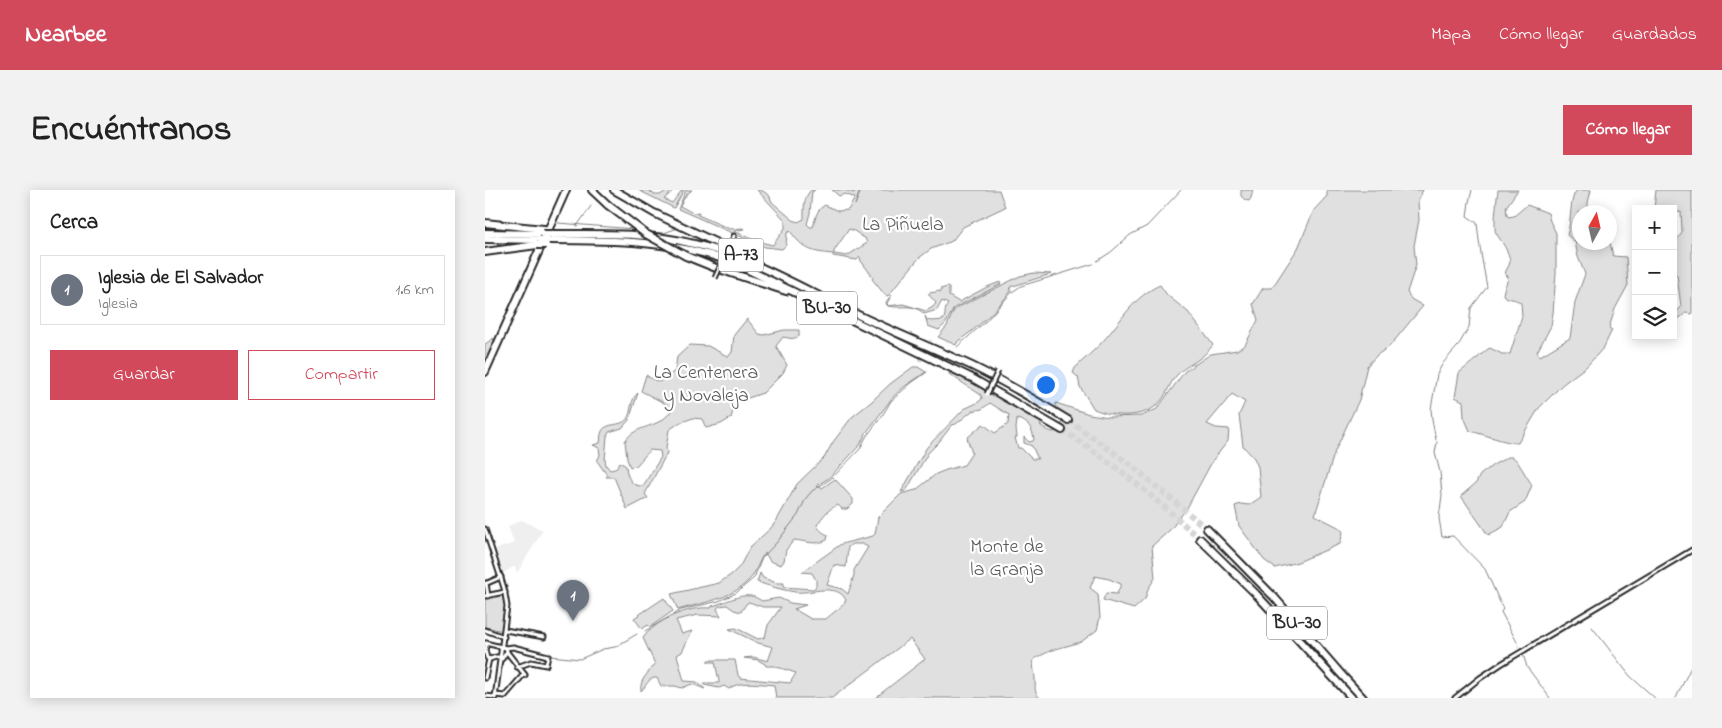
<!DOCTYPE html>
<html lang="es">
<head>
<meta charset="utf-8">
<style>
  body { margin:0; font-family:"Indie Flower",sans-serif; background:#f2f2f2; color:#222 }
  .controls { position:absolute; right:15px; top:15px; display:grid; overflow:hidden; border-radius:0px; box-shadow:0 2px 12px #0003 }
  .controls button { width:45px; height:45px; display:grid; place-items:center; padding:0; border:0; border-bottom:1px solid #e0e0e0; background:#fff; color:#222; font:25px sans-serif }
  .compass { position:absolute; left:1087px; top:15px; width:45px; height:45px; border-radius:50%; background:#fff; box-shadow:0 2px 12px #0003; rotate:8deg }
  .you { position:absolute; left:560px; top:194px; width:18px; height:18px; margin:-12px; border:4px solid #fff; border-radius:50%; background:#1a73e8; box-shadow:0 0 0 8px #1a73e833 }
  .badge { display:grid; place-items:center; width:32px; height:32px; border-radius:50%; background:#d1495b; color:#fff; font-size:16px; font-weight:700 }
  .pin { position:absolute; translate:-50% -41px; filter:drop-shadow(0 1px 2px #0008) }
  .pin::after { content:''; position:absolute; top:26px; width:18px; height:15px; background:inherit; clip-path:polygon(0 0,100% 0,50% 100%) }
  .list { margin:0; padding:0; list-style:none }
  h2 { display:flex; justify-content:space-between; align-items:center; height:65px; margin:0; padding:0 20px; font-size:21px }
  h2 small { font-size:16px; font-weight:400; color:#767676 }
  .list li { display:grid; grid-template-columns:32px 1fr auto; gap:15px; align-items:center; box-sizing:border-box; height:70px; margin:0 10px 10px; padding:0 10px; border:1px solid #e0e0e0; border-radius:0px }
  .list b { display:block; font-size:19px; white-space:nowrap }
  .list p { margin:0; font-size:16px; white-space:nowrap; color:#767676 }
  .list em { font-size:16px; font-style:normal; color:#767676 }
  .actions { display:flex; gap:10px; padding:15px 20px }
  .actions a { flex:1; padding:11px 0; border:1px solid #d1495b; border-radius:0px; text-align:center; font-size:18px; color:#d1495b }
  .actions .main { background:#d1495b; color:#fff }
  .icon { flex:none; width:28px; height:28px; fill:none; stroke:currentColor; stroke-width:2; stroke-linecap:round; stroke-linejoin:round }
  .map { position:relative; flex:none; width:1207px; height:508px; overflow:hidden; border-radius:0px }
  header { display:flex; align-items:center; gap:30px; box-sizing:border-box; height:70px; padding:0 25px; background:#d1495b; color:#fff }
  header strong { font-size:24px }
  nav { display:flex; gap:28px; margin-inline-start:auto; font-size:18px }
  .intro { display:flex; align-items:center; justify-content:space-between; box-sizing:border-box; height:120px; padding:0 30px }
  h1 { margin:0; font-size:35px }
  .button { padding:12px 22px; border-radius:0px; background:#d1495b; color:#fff; font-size:18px; font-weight:700 }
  main { display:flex; gap:30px; padding:0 30px }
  aside { flex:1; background:#fff; border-radius:0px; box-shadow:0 2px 12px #0003 }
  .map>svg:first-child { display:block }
  .built { fill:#efefef }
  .green { fill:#e0e0e0; stroke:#868686; fill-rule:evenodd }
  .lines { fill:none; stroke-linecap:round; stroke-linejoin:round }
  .stream { stroke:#7e7e7e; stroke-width:1 }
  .minor-tunnel { stroke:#d5d5d5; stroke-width:3; stroke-dasharray:3 1.5; stroke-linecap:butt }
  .highway-tunnel { stroke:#d5d5d5; stroke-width:6; stroke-dasharray:6 3; stroke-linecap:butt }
  .minor-casing { stroke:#2b2b2b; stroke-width:7 }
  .highway-casing { stroke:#2b2b2b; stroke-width:10 }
  .minor { stroke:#fff; stroke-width:3 }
  .highway { stroke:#fff; stroke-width:6 }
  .minor-bridge-casing { stroke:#2b2b2b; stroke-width:7; stroke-linecap:butt }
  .highway-bridge-casing { stroke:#2b2b2b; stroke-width:10; stroke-linecap:butt }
  .minor-bridge { stroke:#fff; stroke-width:3 }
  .highway-bridge { stroke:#fff; stroke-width:6 }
  .labels { text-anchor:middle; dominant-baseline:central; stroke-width:4.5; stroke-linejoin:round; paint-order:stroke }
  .shield { fill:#fff; stroke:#6b6b6b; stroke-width:1 }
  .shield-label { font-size:19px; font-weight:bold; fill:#2b2b2b }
  .park-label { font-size:20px; fill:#585858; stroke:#fff }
</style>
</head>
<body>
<header>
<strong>Nearbee</strong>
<nav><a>Mapa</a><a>Cómo llegar</a><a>Guardados</a></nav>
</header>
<div class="intro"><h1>Encuéntranos</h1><a class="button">Cómo llegar</a></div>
<main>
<aside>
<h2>Cerca<small></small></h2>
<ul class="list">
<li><span class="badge" style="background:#6b7280">1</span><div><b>Iglesia de El Salvador</b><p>Iglesia</p></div><em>1.6 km</em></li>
</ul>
<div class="actions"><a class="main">Guardar</a><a>Compartir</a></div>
</aside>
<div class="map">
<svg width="1207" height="508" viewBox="0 0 1207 508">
  <rect width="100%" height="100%" fill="#fff"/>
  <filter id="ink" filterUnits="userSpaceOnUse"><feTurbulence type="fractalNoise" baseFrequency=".02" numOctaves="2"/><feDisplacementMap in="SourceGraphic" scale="10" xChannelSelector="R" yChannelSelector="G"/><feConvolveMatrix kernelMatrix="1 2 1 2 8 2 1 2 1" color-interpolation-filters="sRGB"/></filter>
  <g filter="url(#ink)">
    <polygon class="built" points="37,330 58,340 32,383 30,377 28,377 17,384 9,360 29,353 23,336"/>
    <g class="green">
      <polygon points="153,0 163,0 170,5 175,5 183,0 189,0 179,9 187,13 197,0 199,0 189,18"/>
      <path d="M201,0H207L201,5L195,16L208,23L214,22L213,25L245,39L258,38L259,39L249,41L271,51L288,55L300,38V30L272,0H276L284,5L287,12L308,30L313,32L319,29C319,19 318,8 326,0H330L327,2L325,23L322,34L325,37H328C331,27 331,20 340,15L353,21L363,20L370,8L360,4L354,6L347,0H359L369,3L371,0H375L370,15L376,0H514L520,17L478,37L467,51L446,59L434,68L403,106L400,105L387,89L388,87L376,71L375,67L372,70L348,66V64C326,62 319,60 305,41L302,43L301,55L297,59L280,57L270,53L193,19ZM364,39C372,41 374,46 380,48L382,53L362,66L349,64V61Z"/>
      <polygon points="756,0 768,0 766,8 764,11 760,10 756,6"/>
      <path d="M842,0H938L933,10L934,30L929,56L931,75L922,102L926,109L938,116L905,156L892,165L882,176L874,210L850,261L830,325L855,338L858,342L855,354L813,372L790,378L779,370L754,336L750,316L756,314L764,315L776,307L773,277L769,268L758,256L754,225L760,212L747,204L722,234L731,238L744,239L743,251L728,270L702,318L686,339L667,356L670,388L663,399L660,409L649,419L618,410L621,403L632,404L636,394L624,389L610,386L605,398L613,404L615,427L612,440L596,452L567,460L549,469C547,477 550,482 550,490C551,498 548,501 555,508H390L440,469L425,449L347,508H291L289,495C277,494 253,490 244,499L239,496L234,498L219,495V493H234V491L230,472H223V470H250L253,485L255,488L305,493L311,483L289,476H281L280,474L273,470L259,468L268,467L283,471L288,457L273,453L244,439L251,438L273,449L280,447L283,435L296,417H278L264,412L261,414L256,422L249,420L242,415L234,416L232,419L236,426L213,425L191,430L197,444L207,441L197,462L192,465L199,491L212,492L220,499L207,494L197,498L190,496H176L172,488C163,487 162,496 156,501C154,489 164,483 170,474L158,448C171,430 203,416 226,418L227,416C240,413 253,404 266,406C269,406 273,409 277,411L294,408L305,413L321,415L309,419L326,429H341C348,422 357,418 361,410C352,392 326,404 310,402C297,400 284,396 272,392L275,383L278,388L292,393H299L298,397L329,399L331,396V390L327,383L317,382L356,354L388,346L390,344L393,327L416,304L431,300L451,284L461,280L479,275L487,263L482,248L498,234L510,243L523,234L524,225L505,213L497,219L487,221L471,234L467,235L454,252L443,263L421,301L416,302L442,257L479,219L492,213L497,209L496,205L464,184V183C492,190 531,217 557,232L555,235C576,251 569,235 584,228L571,218V213L604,224L624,227L656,226L672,219L700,181L726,164L752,160L760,155L773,130L768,114L778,98H787L813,58L829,20L842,6ZM532,229C544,232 547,238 549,249L548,251L544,252L539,247V253L547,256L553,269H547L536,258H533L530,248L532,247L531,239ZM367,354H377L383,357L369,380V385L363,404L357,399L342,395L349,375L361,377L363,357Z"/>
      <path d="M1013,0H1033L1021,17L1022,25L1023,27L1029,26L1042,15L1063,23L1065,31L1071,43V83L1068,123L1066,136L1052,162L1055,166L1085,148L1090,112L1100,84L1093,67L1090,52L1082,45C1087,31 1084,8 1092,0H1106L1103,13V22H1094V52H1125L1128,66L1141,67L1143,95L1130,119L1124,138L1127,140L1119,157L1102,176L1078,194L1054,218L1033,253C1020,253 999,244 985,241L979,227L978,211L970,207L974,183L1003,159L1005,158L1017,164H1025L1037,126L1036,113C1031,108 1023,110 1018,105C1018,98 1023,93 1023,86L1020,85C1020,79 1025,77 1025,71C1024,61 1016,51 1011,43C1008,38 1012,7 1013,0Z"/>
      <polygon points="1171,0 1207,0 1207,124 1201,123 1188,133 1188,126 1196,117 1192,85 1188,82 1188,54 1197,43 1196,22 1188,23 1188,19 1169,19"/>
      <path d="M549,83L566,84L525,97L526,101C511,120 493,138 473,151L471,155L453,147L462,136L469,120L472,118L535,86Z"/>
      <path d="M515,92L516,94L469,118L461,133L454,140L443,136L440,126L442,130L447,131L458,130C462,124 458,121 463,114L457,111L452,120L439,124C435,120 430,117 424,117C417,116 389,121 407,105L402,113L403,116L418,114L441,121L448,117L451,113L444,105V103L451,102L453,101L456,102V99L462,97L464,98V106L474,112L502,97Z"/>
      <path d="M675,95L682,105L703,122L728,155C723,161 718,167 711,171C704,176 698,178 692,185C684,193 682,206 673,214C658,229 627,227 609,219L595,197L593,187L588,183L590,178C599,169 610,160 619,150C638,129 648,107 675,95Z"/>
      <path d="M262,129L274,144L279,145L299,140H314V146C308,150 304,148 298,147L291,156L302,175L298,183L278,203L254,211L250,214L246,228L236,234L221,238L217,229L208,228L194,233L184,240L181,258L182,263L160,304L163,308L142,319L129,287H121L122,285L112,271L115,265L114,258L108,255L115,253C116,249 115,245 117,241C122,232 136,237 142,229C147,221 145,209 153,203L144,230L137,238L124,242L122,246L120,270L121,275L125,280L130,279L135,272L141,276C142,287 146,297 158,296L176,267L175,261L165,260L151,276L145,277L142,269L140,251C152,233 173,240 186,221L181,214L156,201L161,185L167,189L174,192L190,181L192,167L205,155L223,156L242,166H244L247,162L249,145Z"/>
      <polygon points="9,148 8,158 0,176 0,154"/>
      <path d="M428,177H433L441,182L419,197L407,208L381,243L375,255L344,288L331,296L337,298L350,289L368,309V314L362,319H357L353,315C343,319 338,326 332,335C333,339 338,343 343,345L342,350C331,356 321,351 309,350L301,360L299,371L296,375L285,371L280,363C273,371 272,382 264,390C245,410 218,412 193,420L186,404L234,393L247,384L255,376L265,357L286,338L292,330L312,294L339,268L348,252L367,227L386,212L405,194Z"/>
      <polygon points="1023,267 1028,267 1032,271 1047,295 1040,312 1025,322 1018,337 1003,345 976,306 991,293 995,285 1008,275"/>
      <polygon points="17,404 19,404 20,421 18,441 0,437 0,407"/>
      <polygon points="179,408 188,421 165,437 163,435 157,439 149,428"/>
    </g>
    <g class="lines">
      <g class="stream">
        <polyline points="73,33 149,39"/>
        <polyline points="92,36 106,16"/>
        <polyline points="165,43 199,48 234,58"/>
        <polyline points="176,44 193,38"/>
        <polyline points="612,71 626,62 645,45 662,36 696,0"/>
        <polyline points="472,157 501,131 527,102 536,96 608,74"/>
        <path d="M951,250L947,230L946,219L952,184L958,173L973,156L984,137L986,118L1002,97C998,75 994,55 992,33L982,26L984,12L987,0"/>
        <polyline points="952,252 950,263 955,282 957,305 954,328 957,347 968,346 1000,379 1018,419 1016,422 1032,452"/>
        <polyline points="1107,437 1145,486 1170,508"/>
        <polyline points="160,441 196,420 234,411 251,403 269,388 277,368 292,352 313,325 321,308 327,301 347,288 375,259 381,247 397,226 406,211 425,194 442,182"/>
        <polyline points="1033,455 1035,458"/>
        <polyline points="1038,464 1042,477 1065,508"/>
        <polyline points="65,466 95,469 118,459 130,457 152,444"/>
        <polyline points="1191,508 1207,475"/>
      </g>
      <polyline class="minor-tunnel" points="435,171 446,150"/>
      <g class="highway-tunnel">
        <polyline points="583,230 646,275 722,339"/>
        <path d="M577,240C627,271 672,310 715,349"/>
      </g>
      <defs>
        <g id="minor">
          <polyline points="247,51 249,46"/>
          <polyline points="0,339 19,398 22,416 10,508"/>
          <polyline points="1,393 3,406"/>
          <polyline points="0,394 16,387"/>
          <polyline points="0,406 20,402"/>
          <polyline points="0,440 19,447"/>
          <polyline points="20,440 59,447"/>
          <polyline points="0,453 21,458 22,461 17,469"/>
          <polyline points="2,453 0,460 2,468 5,469 11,467 16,467"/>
          <polyline points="21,458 28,457 63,466 61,475 46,472 32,477"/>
          <polyline points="22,462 40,485"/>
          <polyline points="0,488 4,469"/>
          <polyline points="10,505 20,506 39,484"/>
          <polyline points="0,506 10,507"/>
          <polyline points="970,508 995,488 1016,474 1207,360"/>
        </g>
        <g id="highway">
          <polyline points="107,0 123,15"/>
          <polyline points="129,0 169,23 257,65"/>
          <polyline points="0,33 59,39"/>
          <polyline points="0,43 58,44"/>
          <path d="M66,44C112,44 160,42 205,53C264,66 316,98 369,123C408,142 448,158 487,176C520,192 552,211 583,230"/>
          <polyline points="0,49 55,50"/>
          <path d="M63,50C126,50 187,50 247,72L487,188L577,240"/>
          <polyline points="0,62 52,55"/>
          <polyline points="201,66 231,78 301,101"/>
          <polyline points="0,182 81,0"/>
          <polyline points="722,339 789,407 855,483 878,508"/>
          <polyline points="715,349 771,404 867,508"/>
        </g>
      </defs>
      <use href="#minor" class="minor-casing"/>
      <use href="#highway" class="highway-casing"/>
      <use href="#minor" class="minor"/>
      <use href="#highway" class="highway"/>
      <defs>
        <g id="minor-bridge">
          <polyline points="230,88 247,51"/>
          <polyline points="502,204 513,181"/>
        </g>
        <g id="highway-bridge">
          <polyline points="123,15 161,44 201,66"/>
          <polyline points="58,44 66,44"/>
          <polyline points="55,50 63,50"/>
          <polyline points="52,55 61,55"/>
        </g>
      </defs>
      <use href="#minor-bridge" class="minor-bridge-casing"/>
      <use href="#highway-bridge" class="highway-bridge-casing"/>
      <use href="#minor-bridge" class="minor-bridge"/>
      <use href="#highway-bridge" class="highway-bridge"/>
    </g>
  </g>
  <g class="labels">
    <g class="shield">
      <rect x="233.5" y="48.5" width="45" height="33" rx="4"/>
      <rect x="312" y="101.5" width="60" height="33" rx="4"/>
      <rect x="782" y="416.5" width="60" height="33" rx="4"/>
    </g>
    <g class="shield-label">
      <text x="256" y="65">A-73</text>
      <text x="342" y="118">BU-30</text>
      <text x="812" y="433">BU-30</text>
    </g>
    <g class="park-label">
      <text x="418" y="35">La Piñuela</text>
      <text x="221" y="183">La Centenera<tspan x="221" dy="23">y Novaleja</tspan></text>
      <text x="522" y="357">Monte de<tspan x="522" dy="23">la Granja</tspan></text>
    </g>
  </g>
</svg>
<div class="controls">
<button>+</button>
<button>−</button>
<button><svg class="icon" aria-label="layers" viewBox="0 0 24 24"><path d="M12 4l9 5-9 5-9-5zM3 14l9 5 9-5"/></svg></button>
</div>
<svg class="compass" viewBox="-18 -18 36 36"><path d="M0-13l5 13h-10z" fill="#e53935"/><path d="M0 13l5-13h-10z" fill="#767676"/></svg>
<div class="you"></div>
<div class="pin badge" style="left:88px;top:431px;background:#6b7280">1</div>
</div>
</main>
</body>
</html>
